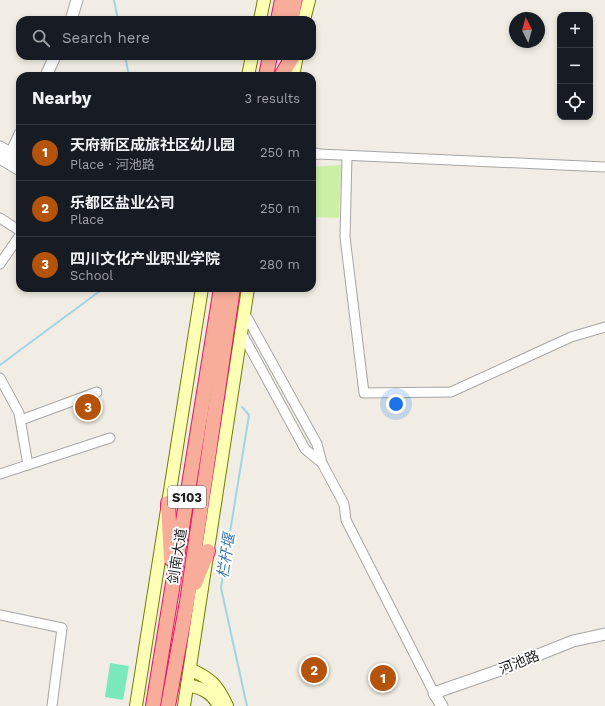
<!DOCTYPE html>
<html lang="en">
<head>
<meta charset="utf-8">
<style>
  body { margin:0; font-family:"Work Sans","Noto Sans SC",sans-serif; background:#242831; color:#f1f3f6 }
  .controls { position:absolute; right:12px; top:12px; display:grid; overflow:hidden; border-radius:8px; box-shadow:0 2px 6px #0003 }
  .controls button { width:36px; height:36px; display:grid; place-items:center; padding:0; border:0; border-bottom:1px solid #363941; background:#171b24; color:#f1f3f6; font:20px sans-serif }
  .compass { position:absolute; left:509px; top:12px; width:36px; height:36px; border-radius:50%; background:#171b24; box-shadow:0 2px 6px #0003; rotate:354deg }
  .you { position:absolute; left:396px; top:404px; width:14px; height:14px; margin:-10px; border:3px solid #fff; border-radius:50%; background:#1a73e8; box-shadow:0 0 0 6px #1a73e833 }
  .badge { display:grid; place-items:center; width:26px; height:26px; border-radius:50%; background:#b45309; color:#fff; font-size:13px; font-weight:700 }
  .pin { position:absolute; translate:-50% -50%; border:2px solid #fff; box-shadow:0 1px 4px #0006 }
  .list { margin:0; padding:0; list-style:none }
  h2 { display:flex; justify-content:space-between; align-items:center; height:52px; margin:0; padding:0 16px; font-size:17px }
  h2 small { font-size:13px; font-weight:400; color:#9ea1a6 }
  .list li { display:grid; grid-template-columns:26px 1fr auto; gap:12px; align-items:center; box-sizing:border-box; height:56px; padding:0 16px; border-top:1px solid #363941 }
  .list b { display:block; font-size:15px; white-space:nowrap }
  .list p { margin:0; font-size:13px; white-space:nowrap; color:#9ea1a6 }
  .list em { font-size:13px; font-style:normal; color:#9ea1a6 }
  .icon { flex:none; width:22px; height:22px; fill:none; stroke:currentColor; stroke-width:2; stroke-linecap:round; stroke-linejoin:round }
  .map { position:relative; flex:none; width:605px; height:706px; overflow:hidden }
  .search { position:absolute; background:#171b24; box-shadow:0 2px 6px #0003; left:16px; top:16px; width:300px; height:44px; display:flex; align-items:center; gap:10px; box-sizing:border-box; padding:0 14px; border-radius:12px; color:#9ea1a6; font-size:15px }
  .panel { position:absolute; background:#171b24; box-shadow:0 2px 6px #0003; left:16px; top:72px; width:300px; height:220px; border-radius:12px }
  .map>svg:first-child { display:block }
  .grass { fill:#cbf0a5 }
  .pitch { fill:#7be8bc }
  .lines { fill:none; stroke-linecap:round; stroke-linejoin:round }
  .stream { stroke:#a1d5e3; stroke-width:2 }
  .minor-casing { stroke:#a6a6a6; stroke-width:11 }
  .tertiary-casing { stroke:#a6a6a6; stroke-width:13 }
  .secondary-casing { stroke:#717c00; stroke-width:14 }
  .trunk-casing { stroke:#ed1361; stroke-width:16 }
  .minor { stroke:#fff; stroke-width:9 }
  .tertiary { stroke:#fff; stroke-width:11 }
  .secondary { stroke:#fcffb4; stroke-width:12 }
  .trunk { stroke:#f8ac9a; stroke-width:14 }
  .labels { text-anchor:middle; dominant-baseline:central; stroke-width:4; stroke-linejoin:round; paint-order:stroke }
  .shield { fill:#fff; stroke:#626262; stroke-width:1 }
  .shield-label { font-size:13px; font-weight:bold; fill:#1f1f1f }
  .street-label { font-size:14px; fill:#1f1f1f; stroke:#fff }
  .water-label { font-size:15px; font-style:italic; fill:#3f7ab1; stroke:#fff }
</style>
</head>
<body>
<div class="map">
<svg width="605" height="706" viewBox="0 0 605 706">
  <rect width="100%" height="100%" fill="#f1ede4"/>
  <polygon class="grass" points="341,165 339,218 312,217 312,167"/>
  <polygon class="pitch" points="110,663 129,666 123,700 105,697"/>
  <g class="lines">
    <g class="stream">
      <polyline points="114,0 118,20"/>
      <polyline points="125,56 129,76"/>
      <polyline points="0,365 104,288"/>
      <polyline points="242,407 249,415 221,588 247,706"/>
    </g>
    <defs>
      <g id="minor">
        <polyline points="312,152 319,154 312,155"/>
        <polyline points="319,154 605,167"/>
        <polyline points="347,156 345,237 364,393 451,392 571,337 605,327"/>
        <polyline points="0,218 20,231"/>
        <polyline points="0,264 20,235"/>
        <polyline points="240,330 305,449 322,463 317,444 244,312"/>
        <polyline points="0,378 19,413 28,465"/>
        <polyline points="21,420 97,392"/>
        <polyline points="322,463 344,504 346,520 434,693"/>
        <polyline points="0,474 110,438"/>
        <polyline points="0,615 62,628 52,706"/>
      </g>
      <g id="tertiary">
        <polyline points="71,20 77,0"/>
        <polyline points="46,76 55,56"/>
        <polyline points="0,147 20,159"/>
        <polyline points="0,158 20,170"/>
        <polyline points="7,162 20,134"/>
        <polyline points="442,706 434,693 503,669 573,641 605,634"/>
      </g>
      <g id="secondary">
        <polyline points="260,20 264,0"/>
        <polyline points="304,20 309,0"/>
        <polyline points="248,76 252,56"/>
        <polyline points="293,76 297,56"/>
        <path d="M190,669C211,679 217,684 227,706"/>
        <path d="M187,685C202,688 212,692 219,706"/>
        <polyline points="136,706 202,288"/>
        <polyline points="184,706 248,288"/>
      </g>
      <g id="trunk">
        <polyline points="278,20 282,0"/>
        <polyline points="291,20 295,0"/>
        <polyline points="266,76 270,56"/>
        <polyline points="281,76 293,56"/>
        <polyline points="168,503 171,559"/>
        <polyline points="195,583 208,551"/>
        <polyline points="153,706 221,288"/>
        <polyline points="168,706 187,602 233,288"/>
      </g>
    </defs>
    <use href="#minor" class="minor-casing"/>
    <use href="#tertiary" class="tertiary-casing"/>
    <use href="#secondary" class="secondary-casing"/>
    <use href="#trunk" class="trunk-casing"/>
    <use href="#minor" class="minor"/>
    <use href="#tertiary" class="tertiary"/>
    <use href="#secondary" class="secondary"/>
    <use href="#trunk" class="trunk"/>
  </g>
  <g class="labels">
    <rect class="shield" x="168" y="486" width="38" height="22" rx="3"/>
    <g class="shield-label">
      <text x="187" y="497">S103</text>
    </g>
    <g class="street-label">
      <text transform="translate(177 556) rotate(-81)">剑南大道</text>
      <text transform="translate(519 662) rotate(-21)">河池路</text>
    </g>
    <g class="water-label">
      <text transform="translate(226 556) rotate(-81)">栏杆堰</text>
    </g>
  </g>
</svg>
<div class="controls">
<button>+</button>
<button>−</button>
<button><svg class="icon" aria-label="locate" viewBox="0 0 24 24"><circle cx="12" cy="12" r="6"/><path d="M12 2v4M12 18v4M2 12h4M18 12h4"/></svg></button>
</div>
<svg class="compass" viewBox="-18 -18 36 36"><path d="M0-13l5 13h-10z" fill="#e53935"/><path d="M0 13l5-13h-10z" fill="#9ea1a6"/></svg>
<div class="you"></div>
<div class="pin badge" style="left:383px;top:678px">1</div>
<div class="pin badge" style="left:314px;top:670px">2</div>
<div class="pin badge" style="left:88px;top:407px">3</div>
<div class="search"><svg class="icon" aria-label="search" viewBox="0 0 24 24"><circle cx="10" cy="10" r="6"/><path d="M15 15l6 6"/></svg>Search here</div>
<section class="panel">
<h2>Nearby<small>3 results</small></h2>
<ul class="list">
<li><span class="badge">1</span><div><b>天府新区成旅社区幼儿园</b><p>Place · 河池路</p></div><em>250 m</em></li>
<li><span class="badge">2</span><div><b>乐都区盐业公司</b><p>Place</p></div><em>250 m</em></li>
<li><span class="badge">3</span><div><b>四川文化产业职业学院</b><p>School</p></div><em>280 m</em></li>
</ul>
</section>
</div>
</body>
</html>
